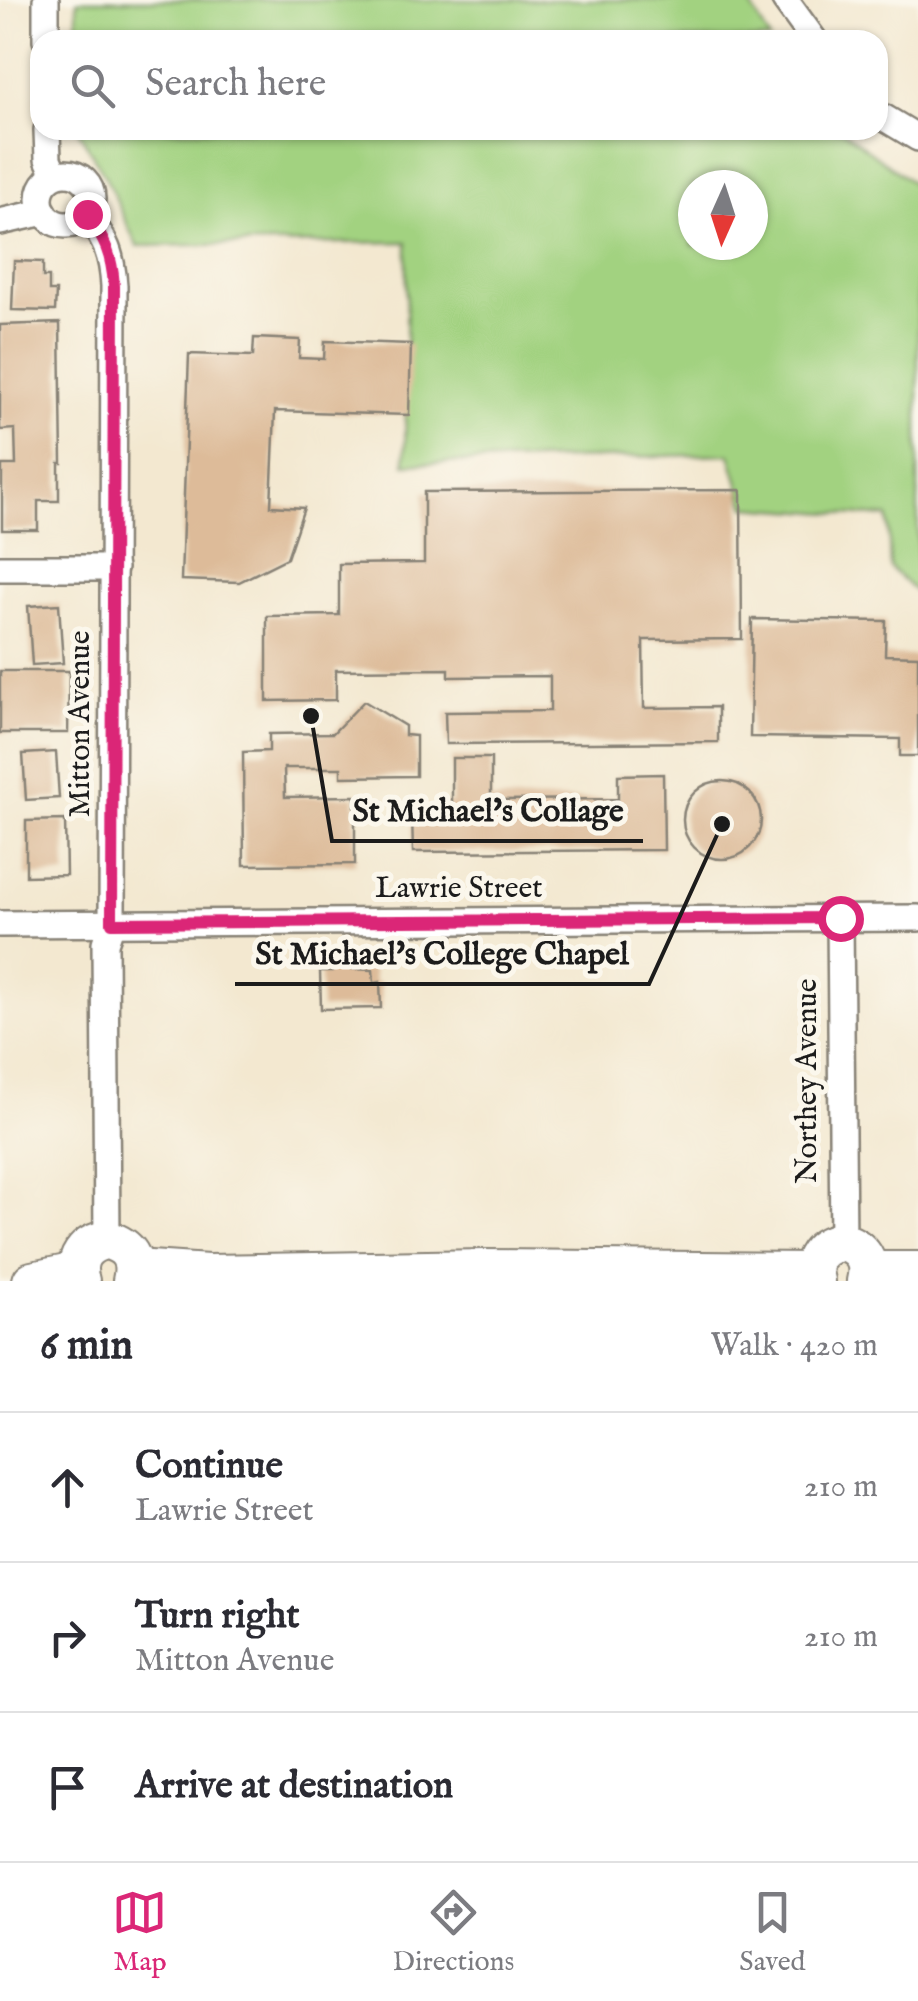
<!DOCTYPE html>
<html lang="en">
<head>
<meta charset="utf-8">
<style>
  body { margin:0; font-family:"IM FELL English",serif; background:#f7f7f7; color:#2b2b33 }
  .compass { position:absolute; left:678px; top:170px; width:90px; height:90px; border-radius:50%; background:#fff; box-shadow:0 2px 8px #0004; rotate:183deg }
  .stop { position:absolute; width:30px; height:30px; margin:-22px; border:8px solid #db2777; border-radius:50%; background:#fff }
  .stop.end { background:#db2777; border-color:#fff; box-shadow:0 2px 10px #0008 }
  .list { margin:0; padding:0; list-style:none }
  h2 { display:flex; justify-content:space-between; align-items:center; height:130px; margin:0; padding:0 40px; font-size:42px }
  h2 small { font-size:32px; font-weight:400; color:#7c7c81 }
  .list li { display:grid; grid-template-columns:65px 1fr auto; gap:30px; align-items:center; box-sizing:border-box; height:150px; padding:0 40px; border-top:2px solid #e1e1e2 }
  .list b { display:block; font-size:38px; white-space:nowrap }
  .list p { margin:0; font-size:32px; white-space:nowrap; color:#7c7c81 }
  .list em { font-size:32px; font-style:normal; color:#7c7c81 }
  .icon { flex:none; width:55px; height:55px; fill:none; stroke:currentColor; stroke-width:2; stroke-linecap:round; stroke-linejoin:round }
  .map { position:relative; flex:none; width:918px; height:1281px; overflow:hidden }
  .search { position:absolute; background:#fff; box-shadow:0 2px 8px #0004; left:30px; right:30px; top:30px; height:110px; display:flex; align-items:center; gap:25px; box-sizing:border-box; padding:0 35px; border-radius:30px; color:#7c7c81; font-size:38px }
  .sheet { height:580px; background:#fff }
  nav { display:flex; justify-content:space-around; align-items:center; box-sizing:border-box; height:140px; border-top:2px solid #e1e1e2; background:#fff; font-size:28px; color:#7c7c81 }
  nav a { display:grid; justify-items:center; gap:5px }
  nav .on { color:#db2777 }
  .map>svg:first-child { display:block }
  .green { fill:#a2d280; stroke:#5f774e; stroke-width:2.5; fill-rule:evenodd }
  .building { fill:#db9 }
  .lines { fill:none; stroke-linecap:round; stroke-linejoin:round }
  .street-casing { stroke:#888276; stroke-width:30 }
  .secondary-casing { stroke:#888276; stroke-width:42 }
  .street { stroke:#fff; stroke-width:25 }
  .secondary { stroke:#fff; stroke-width:38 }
  .route { stroke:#db2777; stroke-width:12 }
  .labels { text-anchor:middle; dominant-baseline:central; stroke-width:10; stroke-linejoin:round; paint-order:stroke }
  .street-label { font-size:30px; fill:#1c1c1c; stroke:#fbf7ec }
  .leader { fill:none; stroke:#1c1c1c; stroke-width:4 }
  .callout-dot { fill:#1c1c1c; stroke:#fbf7ec; stroke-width:4 }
  .callout-label { font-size:32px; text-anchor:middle; font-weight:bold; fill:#1c1c1c; stroke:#fbf7ec; stroke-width:10; stroke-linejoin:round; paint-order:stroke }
</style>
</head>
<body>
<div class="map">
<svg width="918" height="1281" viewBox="0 0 918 1281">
  <rect width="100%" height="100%" fill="#fbf7ec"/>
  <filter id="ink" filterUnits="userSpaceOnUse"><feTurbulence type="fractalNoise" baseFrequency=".01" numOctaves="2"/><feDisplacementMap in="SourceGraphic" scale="20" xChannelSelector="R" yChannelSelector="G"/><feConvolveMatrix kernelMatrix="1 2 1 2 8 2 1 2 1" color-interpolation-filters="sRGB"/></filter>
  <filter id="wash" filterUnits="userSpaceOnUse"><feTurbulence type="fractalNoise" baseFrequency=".0048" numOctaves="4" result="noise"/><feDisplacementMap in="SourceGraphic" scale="40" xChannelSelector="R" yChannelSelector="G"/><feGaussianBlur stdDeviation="2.25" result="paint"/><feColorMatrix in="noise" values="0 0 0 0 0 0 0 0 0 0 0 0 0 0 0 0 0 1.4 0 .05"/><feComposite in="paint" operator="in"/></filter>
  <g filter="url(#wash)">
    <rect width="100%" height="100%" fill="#f3e8d0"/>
    <g class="green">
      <polygon points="77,0 748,0 770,40 77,40"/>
      <path d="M78,130H841L918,187V594L890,568L888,517L746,507L730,454L405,464L407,242L137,246L105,176ZM693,185H753V245H693Z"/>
    </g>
    <g id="blocks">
      <g class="building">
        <polygon points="14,261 43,262 43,277 49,277 49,291 56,291 55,311 12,310"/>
        <polygon points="60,323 62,463 59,463 59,501 38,501 38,530 2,530 2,465 16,465 15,429 0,430 0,325"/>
        <polygon points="254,338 300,340 299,358 324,359 325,341 411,344 409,415 275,411 271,506 304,508 287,558 239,582 181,580 189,354 253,356"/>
        <polygon points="741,490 742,639 643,640 644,708 718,707 718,742 446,744 445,712 550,711 550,676 449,677 449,669 336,670 336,700 267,701 267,616 339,615 339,564 424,563 424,492"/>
        <polygon points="59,604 63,663 32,665 28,606"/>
        <polygon points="752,619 886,621 885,655 918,656 918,756 900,756 900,739 750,737"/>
        <polygon points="0,671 69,671 68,733 0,733"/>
        <polygon points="364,701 405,726 405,735 416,736 416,776 341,777 341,768 284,768 285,797 355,796 355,864 244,865 243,752 269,751 269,734 333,733"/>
        <polygon points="56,752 59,798 26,800 23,754"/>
        <polygon points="452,758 491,758 491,800 618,799 618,775 663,774 664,850 413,852 412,814 436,814 436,803 452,803"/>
        <circle cx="722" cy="820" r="39"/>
        <polygon points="65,820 66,875 26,876 26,821"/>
        <polygon points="332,968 373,970 374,983 380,982 381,1008 321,1009 320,971 332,971"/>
      </g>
    </g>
  </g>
  <g filter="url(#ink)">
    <use href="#blocks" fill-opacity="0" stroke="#888276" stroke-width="2.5"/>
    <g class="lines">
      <defs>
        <g id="street">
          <polyline points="46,0 46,40"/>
          <polyline points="785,0 814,40"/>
          <polyline points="878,114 918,138"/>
          <polyline points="47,130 48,159 55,175"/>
          <circle cx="66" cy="199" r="26"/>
          <path d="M87,215C106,241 112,254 114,286L112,923L105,943L107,1240"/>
          <polyline points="0,222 44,212"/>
          <polyline points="0,568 114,568"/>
          <polyline points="840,919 843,1242"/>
          <polyline points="0,924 918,918"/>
        </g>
        <g id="secondary">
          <polyline points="135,1269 208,1274 484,1269 813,1272"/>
          <polyline points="868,1271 918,1271"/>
          <polyline points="32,1281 77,1272"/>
          <path d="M80,1281C73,1259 85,1243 107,1240C129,1246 137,1259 132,1281"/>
          <path d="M815,1281C809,1260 821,1244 843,1242C862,1248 871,1261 866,1281"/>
        </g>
      </defs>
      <use href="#street" class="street-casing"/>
      <use href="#secondary" class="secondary-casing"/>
      <use href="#street" class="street"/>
      <use href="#secondary" class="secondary"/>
    </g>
  </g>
  <g class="lines" filter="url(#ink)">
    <path class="route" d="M87,214C105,241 112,254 114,286L112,923L840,918"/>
  </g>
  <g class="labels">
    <g class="street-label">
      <text transform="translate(81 724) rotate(-90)">Mitton Avenue</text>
      <text x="459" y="889">Lawrie Street</text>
      <text transform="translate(808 1081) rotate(-90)">Northey Avenue</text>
    </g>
  </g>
  <path class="leader" d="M311 716L332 841H643M722 824L649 984H235"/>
  <g class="callout-dot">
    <circle cx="311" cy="716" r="10"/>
    <circle cx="722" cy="824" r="10"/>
  </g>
  <g class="callout-label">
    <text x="488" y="821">St Michael's Collage</text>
    <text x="442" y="964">St Michael's College Chapel</text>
  </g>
</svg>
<svg class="compass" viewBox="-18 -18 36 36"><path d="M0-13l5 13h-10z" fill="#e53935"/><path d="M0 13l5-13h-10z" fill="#7c7c81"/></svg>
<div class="stop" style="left:840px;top:918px"></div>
<div class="stop end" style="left:87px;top:214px"></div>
<div class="search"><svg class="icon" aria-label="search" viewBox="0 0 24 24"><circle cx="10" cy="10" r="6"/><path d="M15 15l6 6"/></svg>Search here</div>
</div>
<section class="sheet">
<h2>6 min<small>Walk · 420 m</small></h2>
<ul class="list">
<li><svg class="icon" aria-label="ahead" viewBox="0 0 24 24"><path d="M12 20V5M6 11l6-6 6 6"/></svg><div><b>Continue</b><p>Lawrie Street</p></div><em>210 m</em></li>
<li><svg class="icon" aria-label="right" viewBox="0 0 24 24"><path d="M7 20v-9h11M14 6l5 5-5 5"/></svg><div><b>Turn right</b><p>Mitton Avenue</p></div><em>210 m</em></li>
<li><svg class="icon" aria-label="arrive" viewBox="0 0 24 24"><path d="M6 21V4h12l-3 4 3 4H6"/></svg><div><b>Arrive at destination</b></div></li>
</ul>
</section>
<nav>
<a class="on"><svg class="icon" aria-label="map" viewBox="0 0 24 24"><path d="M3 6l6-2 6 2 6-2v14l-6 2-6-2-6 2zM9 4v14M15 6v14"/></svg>Map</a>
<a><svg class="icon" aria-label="directions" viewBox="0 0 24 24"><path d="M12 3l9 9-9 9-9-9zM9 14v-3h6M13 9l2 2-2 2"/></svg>Directions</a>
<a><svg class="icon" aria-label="saved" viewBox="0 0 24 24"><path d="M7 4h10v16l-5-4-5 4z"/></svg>Saved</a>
</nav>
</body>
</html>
